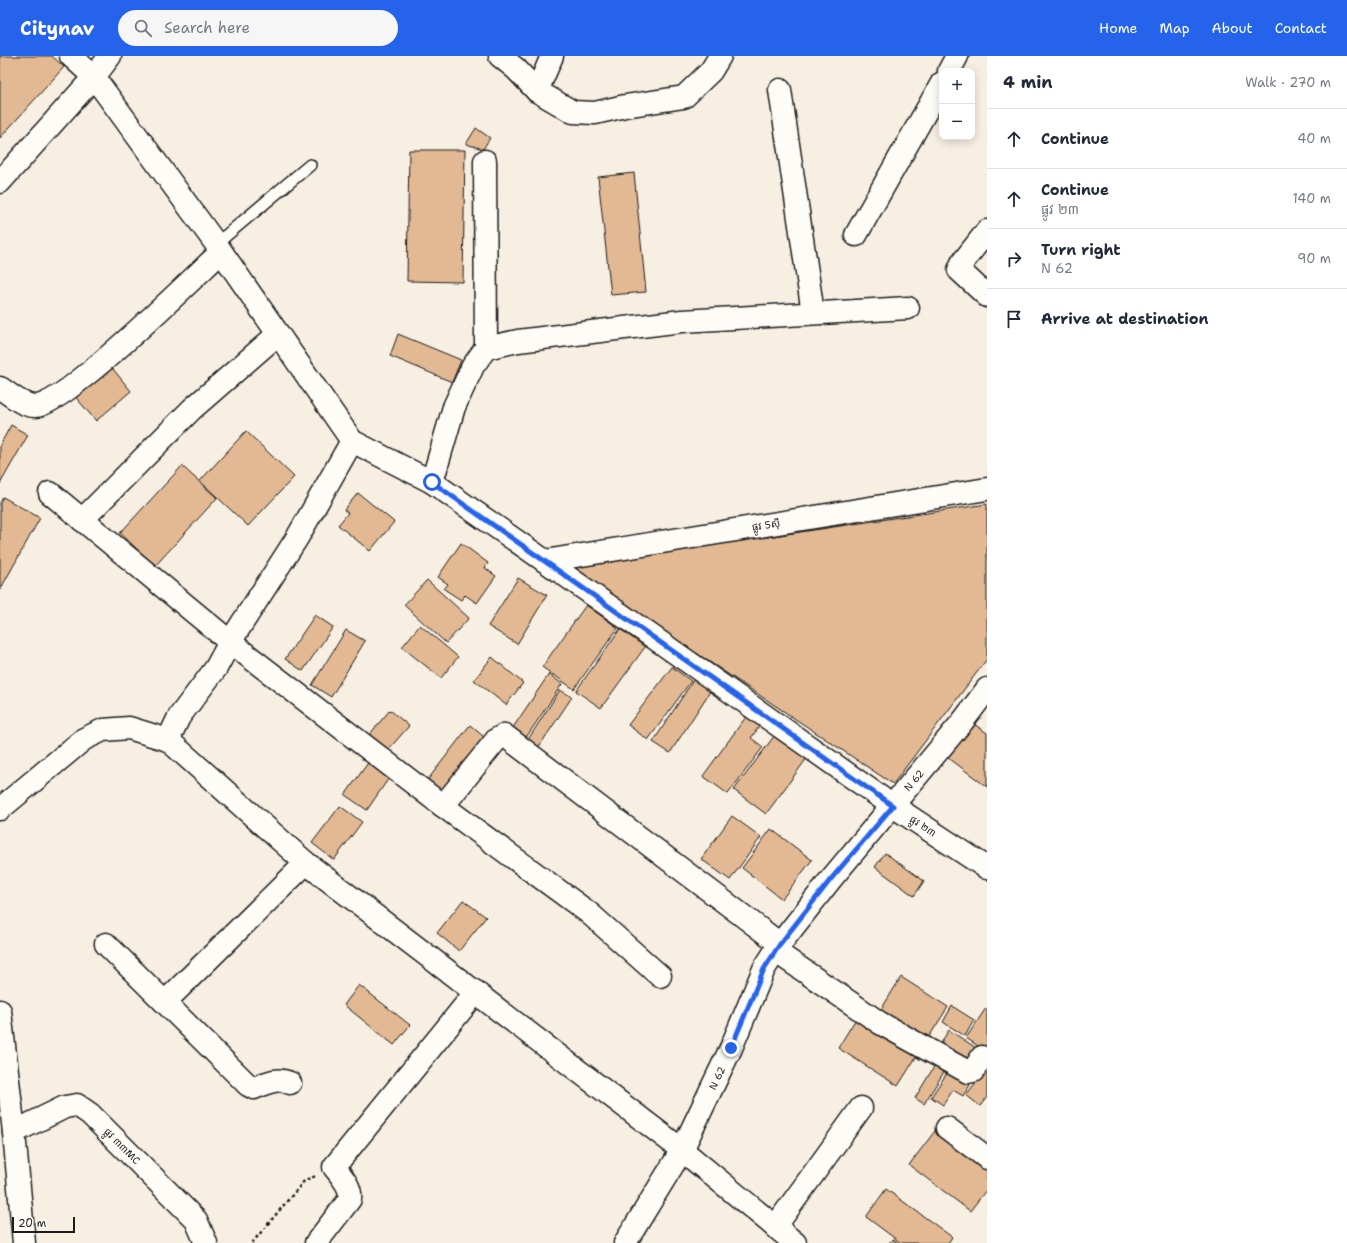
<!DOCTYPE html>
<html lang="en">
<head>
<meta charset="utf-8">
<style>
  body { margin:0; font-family:"Shantell Sans","Noto Sans Khmer",sans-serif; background:#f6f6f7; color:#1f2937 }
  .controls { position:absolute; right:12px; top:12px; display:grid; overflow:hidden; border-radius:8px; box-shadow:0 2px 10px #0003 }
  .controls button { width:36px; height:36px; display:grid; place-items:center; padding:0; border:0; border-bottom:1px solid #e0e1e3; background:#fff; color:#1f2937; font:20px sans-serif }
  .scale { position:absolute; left:12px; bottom:10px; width:63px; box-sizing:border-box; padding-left:4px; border:2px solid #1c1c1c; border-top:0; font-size:11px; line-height:14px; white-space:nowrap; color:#1c1c1c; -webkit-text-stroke:3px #fdfcf7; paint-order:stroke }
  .stop { position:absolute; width:12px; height:12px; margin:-9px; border:3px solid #2563eb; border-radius:50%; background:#fff }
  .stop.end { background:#2563eb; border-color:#fff; box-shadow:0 1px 4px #0008 }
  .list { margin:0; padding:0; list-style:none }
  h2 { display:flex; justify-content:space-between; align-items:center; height:52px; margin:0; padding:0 16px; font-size:17px }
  h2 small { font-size:13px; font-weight:400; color:#747a83 }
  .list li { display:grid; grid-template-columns:26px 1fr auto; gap:12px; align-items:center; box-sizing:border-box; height:60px; padding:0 16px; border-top:1px solid #e0e1e3 }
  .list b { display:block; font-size:15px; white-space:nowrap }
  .list p { margin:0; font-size:13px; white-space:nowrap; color:#747a83 }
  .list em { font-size:13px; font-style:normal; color:#747a83 }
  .icon { flex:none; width:22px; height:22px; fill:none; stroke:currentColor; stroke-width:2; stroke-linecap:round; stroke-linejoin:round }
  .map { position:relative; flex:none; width:987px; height:1187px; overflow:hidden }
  header { display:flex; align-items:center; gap:24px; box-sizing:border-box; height:56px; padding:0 20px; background:#2563eb; color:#fff }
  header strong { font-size:19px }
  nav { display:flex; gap:22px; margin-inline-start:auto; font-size:14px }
  .search { width:280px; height:36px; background:#f6f6f7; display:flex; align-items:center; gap:10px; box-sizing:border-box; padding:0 14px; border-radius:22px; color:#747a83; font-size:15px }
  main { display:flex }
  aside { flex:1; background:#fff }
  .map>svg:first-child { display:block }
  .building { fill:#e2b992; stroke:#1c1c1c }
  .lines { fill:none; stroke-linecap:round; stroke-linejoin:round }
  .lane-casing { stroke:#1c1c1c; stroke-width:14 }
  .street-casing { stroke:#1c1c1c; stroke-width:25 }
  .secondary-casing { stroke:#1c1c1c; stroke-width:25 }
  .path { stroke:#1c1c1c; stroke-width:2.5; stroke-dasharray:3 3; stroke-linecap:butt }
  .lane { stroke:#fdfcf7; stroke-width:11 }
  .street { stroke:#fdfcf7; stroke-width:22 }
  .secondary { stroke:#fdfcf7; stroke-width:22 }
  .route { stroke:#2563eb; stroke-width:5 }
  .labels { text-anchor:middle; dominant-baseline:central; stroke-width:3.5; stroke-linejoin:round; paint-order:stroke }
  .street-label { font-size:10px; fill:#1c1c1c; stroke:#fdfcf7 }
</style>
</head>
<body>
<header>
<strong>Citynav</strong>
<div class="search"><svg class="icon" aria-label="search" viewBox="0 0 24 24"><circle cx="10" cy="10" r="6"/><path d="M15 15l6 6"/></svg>Search here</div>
<nav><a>Home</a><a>Map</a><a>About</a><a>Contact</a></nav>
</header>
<main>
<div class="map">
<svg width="987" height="1187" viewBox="0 0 987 1187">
  <rect width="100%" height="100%" fill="#f8efe3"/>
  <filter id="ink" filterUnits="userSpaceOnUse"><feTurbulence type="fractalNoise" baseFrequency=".025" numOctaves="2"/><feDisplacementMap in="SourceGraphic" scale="8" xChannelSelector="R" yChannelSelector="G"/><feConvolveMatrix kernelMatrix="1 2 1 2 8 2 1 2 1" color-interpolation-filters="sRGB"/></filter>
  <g filter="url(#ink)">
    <g class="building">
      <polygon points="0,0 52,0 64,11 0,82"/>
      <polygon points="476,72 490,82 483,93 466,88"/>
      <polygon points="409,94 465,94 463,226 407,225"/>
      <polygon points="634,117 646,236 611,239 598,121"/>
      <polygon points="398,278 461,304 452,326 390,300"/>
      <polygon points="108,307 131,335 96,365 72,337"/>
      <polygon points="11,369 28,379 0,428 0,389"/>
      <polygon points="246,375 294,421 248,470 200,425"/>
      <polygon points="182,410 217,442 155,510 120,477"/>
      <polygon points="358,437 394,466 370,495 338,469 348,457 344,454"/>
      <polygon points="3,441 40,462 0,534 0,447"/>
      <polygon points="987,448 987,603 893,728 567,511"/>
      <polygon points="461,487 488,507 485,512 496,520 477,547 465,539 461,544 444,533 448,528 438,521"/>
      <polygon points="518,522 547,539 517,588 488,570"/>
      <polygon points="427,524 469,562 446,587 404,549"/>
      <polygon points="586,549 618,572 574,633 542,611"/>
      <polygon points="315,559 333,571 303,615 285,603"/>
      <polygon points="420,569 458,601 441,622 402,591"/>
      <polygon points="620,573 645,591 601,652 576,635"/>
      <polygon points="346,574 365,585 331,641 312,629"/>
      <polygon points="492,601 523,627 506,649 474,624"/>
      <polygon points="672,611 691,625 648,684 628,669"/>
      <polygon points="549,618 562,628 523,686 510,676"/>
      <polygon points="694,623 711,634 670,697 653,686"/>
      <polygon points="560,634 572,641 538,692 527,685"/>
      <polygon points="390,654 409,670 388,694 369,679"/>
      <polygon points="748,658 761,668 751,682 763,691 728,738 703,720"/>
      <polygon points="971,666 987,677 987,731 946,700"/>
      <polygon points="470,669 484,681 441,737 426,726"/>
      <polygon points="775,679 807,702 766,758 734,734"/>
      <polygon points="370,704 391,719 367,754 345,739"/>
      <polygon points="340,750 362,766 334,804 312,787"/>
      <polygon points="732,760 761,781 730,824 701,803"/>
      <polygon points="771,773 812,804 782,843 742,812"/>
      <polygon points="885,797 924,825 914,840 875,811"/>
      <polygon points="463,844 486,861 459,895 437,877"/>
      <polygon points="901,921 948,951 925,987 879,957"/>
      <polygon points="359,929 410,969 394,989 344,949"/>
      <polygon points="952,950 974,964 965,980 943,966"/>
      <polygon points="986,952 987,953 987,996 966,982"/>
      <polygon points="857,961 918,998 898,1030 838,992"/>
      <polygon points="949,974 976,992 967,1006 940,988"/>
      <polygon points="937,1006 947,1011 924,1048 915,1042"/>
      <polygon points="949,1014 970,1029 963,1040 953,1034 943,1049 931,1041"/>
      <polygon points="984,1016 987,1019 987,1041 980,1050 966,1039"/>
      <polygon points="938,1071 987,1108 987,1133 970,1155 909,1109"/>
      <polygon points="886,1133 952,1181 948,1187 901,1187 866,1161"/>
      <polygon points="892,1183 898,1187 889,1187"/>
    </g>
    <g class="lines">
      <defs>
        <polyline id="lane" points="216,188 310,109"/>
        <g id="street">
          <polyline points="71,0 94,21 110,0"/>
          <polyline points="500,0 516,13 537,35 573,56 595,57 625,50 684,41 711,15 720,0"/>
          <polyline points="949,15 957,0"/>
          <polyline points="780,34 813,257"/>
          <polyline points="537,35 552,0"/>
          <polyline points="485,105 486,292"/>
          <polyline points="987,175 962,207 959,214 987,240"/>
          <polyline points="856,179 942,27"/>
          <path d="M0,332C10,338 22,350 35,350C64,350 193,222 221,196"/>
          <polyline points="432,426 454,351 473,310 486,292 518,285 682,265 908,252"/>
          <polyline points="50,437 230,586 443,750 589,857 660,920"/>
          <polyline points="82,464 192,353 278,278"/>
          <polyline points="545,505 893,750 987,812"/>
          <polyline points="168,684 179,661 216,612 230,586 297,482 352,385"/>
          <polyline points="443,750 497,683 504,679 780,888"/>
          <polyline points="0,753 84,683 103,674 129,672 168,684 306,807 682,1094 795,1187"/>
          <path d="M106,888L248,1029L254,1032C267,1027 277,1021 290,1027"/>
          <polyline points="775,895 880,967 968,1016 973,1015 982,1001"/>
          <polyline points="165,946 306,807"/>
          <polyline points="0,955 14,1076 24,1187"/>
          <polyline points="947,1072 987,1102"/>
          <polyline points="14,1076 65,1051 77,1049 90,1058 196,1164 206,1187"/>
          <polyline points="775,1171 861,1052"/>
          <path d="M316,1187L350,1143C352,1131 341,1120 334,1111L476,936"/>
          <path id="s1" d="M625,1187L682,1094L731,992L764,913L780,888L831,823L963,665L987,633"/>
        </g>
        <polyline id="secondary" points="0,126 94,21 216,188 352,385 432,426 545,505 987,433"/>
      </defs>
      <use href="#lane" class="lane-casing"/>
      <use href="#street" class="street-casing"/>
      <use href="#secondary" class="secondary-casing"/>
      <polyline class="path" points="252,1187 305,1124 316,1120"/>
      <use href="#lane" class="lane"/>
      <use href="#street" class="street"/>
      <use href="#secondary" class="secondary"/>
    </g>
  </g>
  <g class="lines" filter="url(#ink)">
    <polyline class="route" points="432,426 893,750 831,823 780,888 764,913 731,992"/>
  </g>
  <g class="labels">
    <g class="street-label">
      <text transform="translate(766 469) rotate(-9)">ផ្លូវ 5ស៊ី</text>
      <text stroke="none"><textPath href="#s1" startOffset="549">N 62</textPath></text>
      <text transform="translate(923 770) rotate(33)">ផ្លូវ ២៣</text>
      <text stroke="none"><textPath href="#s1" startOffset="189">N 62</textPath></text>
      <text transform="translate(122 1090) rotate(45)">ផ្លូវ ៣៣MC</text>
    </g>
  </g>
</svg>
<div class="controls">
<button>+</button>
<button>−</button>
</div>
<div class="scale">20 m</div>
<div class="stop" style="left:432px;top:426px"></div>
<div class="stop end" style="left:731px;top:992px"></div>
</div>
<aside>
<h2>4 min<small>Walk · 270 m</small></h2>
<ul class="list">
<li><svg class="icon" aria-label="ahead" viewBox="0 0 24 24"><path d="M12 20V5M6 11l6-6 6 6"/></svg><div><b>Continue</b></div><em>40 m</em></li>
<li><svg class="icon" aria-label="ahead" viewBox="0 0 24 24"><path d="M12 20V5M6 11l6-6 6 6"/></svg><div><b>Continue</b><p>ផ្លូវ ២៣</p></div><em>140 m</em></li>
<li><svg class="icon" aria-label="right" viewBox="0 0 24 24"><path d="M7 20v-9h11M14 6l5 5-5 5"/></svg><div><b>Turn right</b><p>N 62</p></div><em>90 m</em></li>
<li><svg class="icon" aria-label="arrive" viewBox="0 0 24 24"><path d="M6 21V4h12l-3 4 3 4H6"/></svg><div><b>Arrive at destination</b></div></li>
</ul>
</aside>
</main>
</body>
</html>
